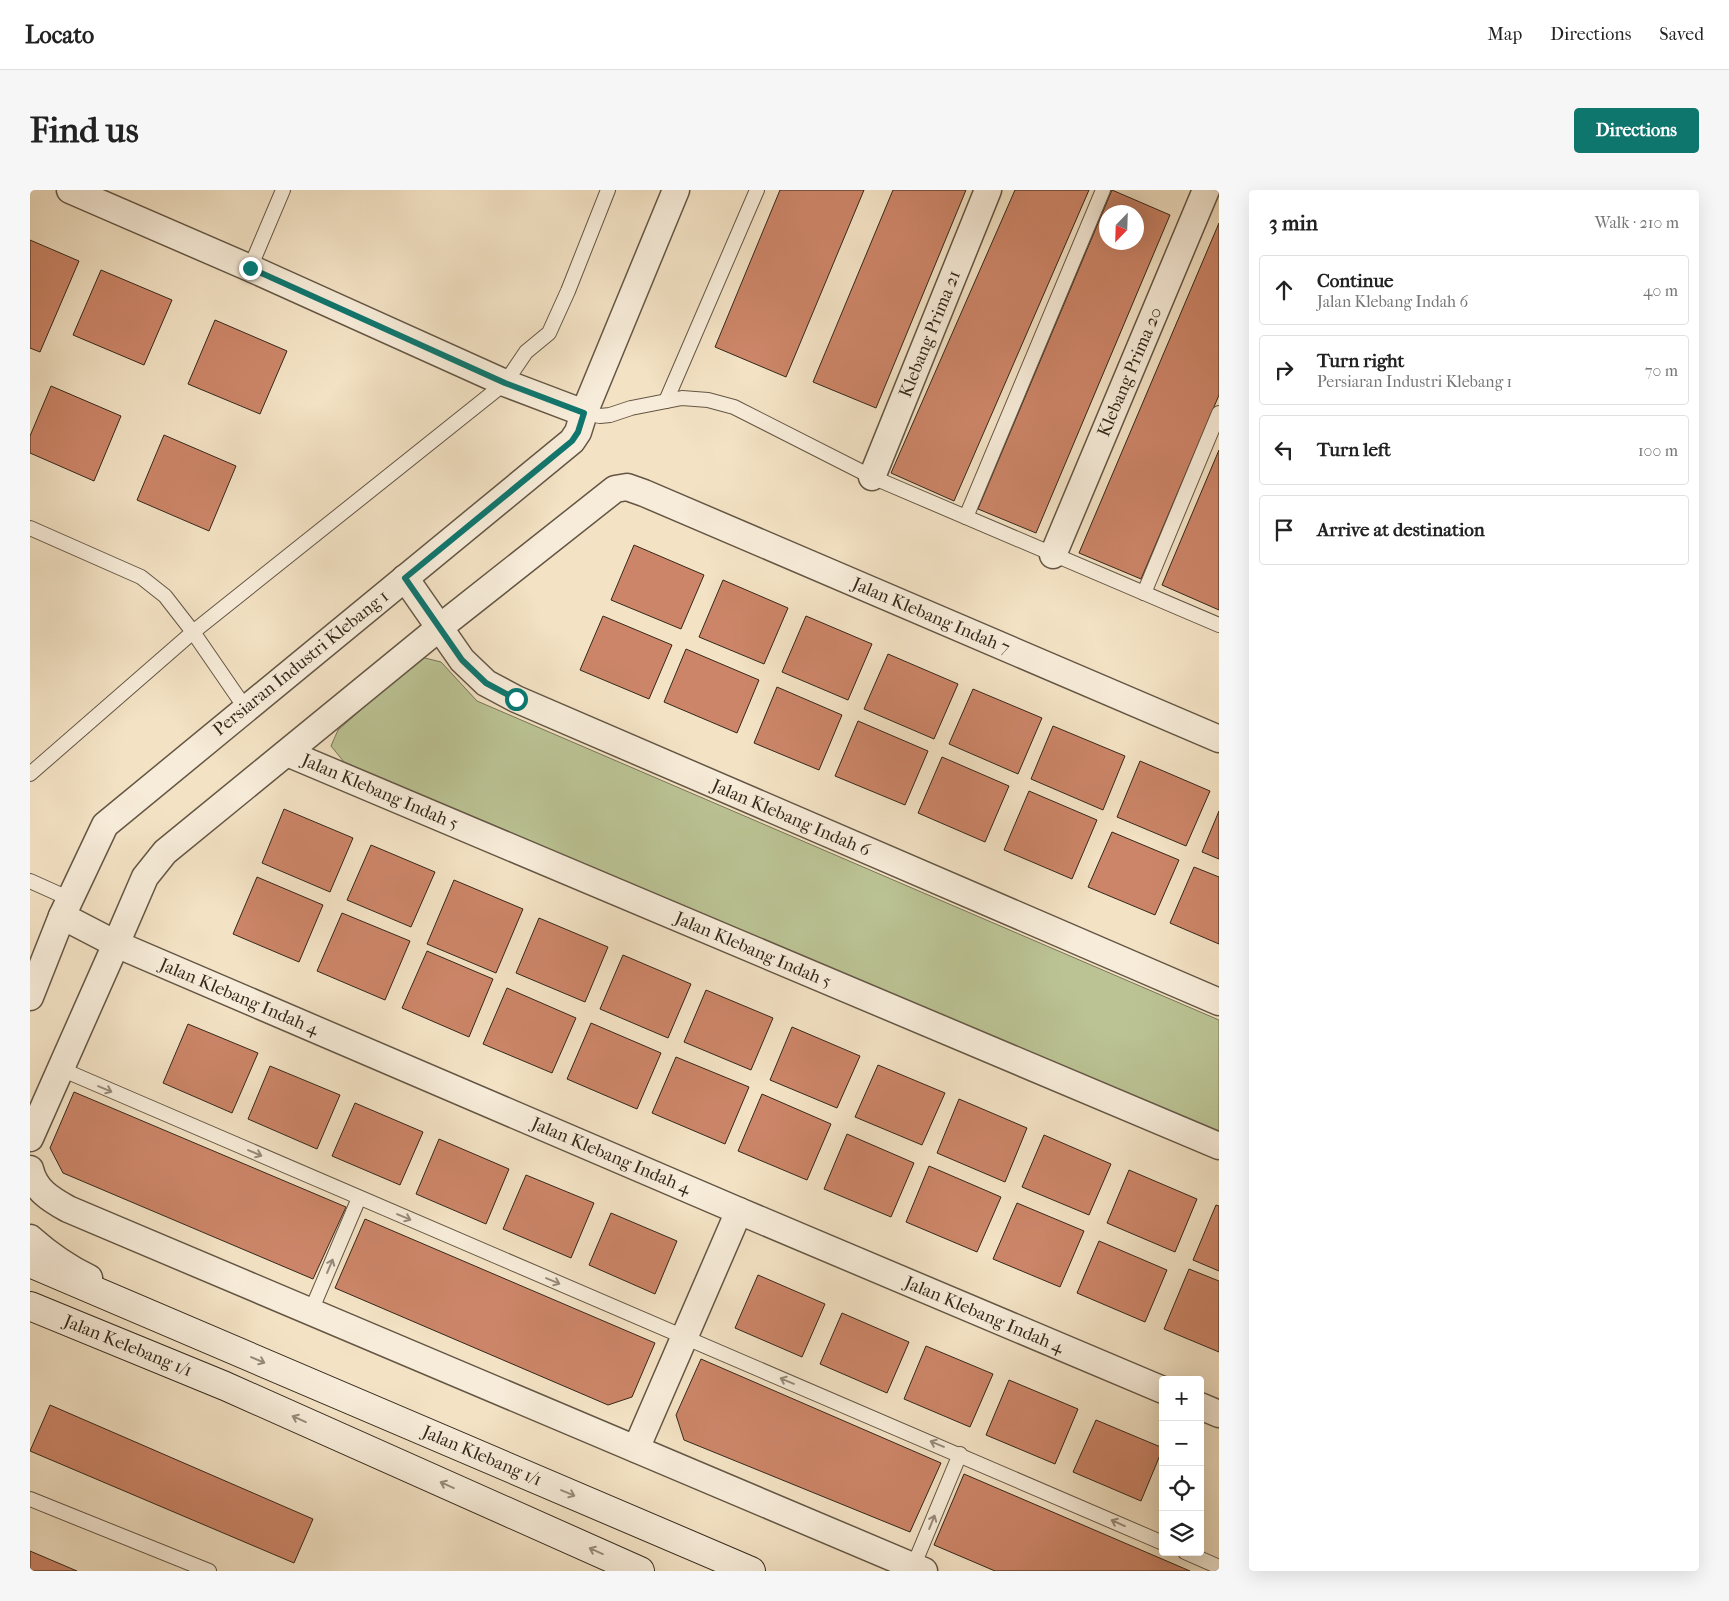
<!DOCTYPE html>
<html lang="en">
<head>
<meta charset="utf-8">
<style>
  body { margin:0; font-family:"IM FELL French Canon",serif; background:#f6f6f6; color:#222 }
  .controls { position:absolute; right:15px; bottom:15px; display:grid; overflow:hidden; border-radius:5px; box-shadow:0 5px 20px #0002 }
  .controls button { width:45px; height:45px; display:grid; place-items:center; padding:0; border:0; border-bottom:1px solid #e0e0e0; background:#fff; color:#222; font:25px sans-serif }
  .compass { position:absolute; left:1069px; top:15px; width:45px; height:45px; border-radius:50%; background:#fff; box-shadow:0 5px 20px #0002; rotate:203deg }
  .stop { position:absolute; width:15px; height:15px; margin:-11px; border:4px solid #0f766e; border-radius:50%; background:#fff }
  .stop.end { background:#0f766e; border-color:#fff; box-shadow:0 1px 5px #0008 }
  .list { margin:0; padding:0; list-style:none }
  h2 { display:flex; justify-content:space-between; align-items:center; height:65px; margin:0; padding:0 20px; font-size:21px }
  h2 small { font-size:16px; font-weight:400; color:#767676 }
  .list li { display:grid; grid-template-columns:32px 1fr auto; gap:15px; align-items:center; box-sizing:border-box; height:70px; margin:0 10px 10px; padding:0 10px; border:1px solid #e0e0e0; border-radius:5px }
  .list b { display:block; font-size:19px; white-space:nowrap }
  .list p { margin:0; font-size:16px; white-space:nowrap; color:#767676 }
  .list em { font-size:16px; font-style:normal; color:#767676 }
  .icon { flex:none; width:28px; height:28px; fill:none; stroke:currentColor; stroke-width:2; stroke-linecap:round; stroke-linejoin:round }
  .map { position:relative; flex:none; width:1189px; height:1381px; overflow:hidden; border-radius:5px }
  header { display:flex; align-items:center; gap:30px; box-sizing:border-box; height:70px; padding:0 25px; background:#fff; border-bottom:1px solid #e0e0e0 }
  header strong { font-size:24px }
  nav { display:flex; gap:28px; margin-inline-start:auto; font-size:18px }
  .intro { display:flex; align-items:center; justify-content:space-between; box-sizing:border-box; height:120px; padding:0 30px }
  h1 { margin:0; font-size:35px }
  .button { padding:12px 22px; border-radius:5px; background:#0f766e; color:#fff; font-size:18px; font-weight:700 }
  main { display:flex; gap:30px; padding:0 30px }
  aside { flex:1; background:#fff; border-radius:5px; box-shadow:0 5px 20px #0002 }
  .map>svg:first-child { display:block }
  .green { fill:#bbc394; stroke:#787657 }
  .building { fill:#cc8568; stroke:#34281a; fill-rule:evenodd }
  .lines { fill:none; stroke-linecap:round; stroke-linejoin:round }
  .lane-casing { stroke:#645644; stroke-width:16 }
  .street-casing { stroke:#645644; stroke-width:29 }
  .secondary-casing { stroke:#34281a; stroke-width:30 }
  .lane { stroke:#f7ecd9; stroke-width:14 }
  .street { stroke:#f7ecd9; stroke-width:26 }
  .secondary { stroke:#f7ecd9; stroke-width:28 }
  .oneway { stroke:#968a7a }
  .route { stroke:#0f766e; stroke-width:6 }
  .labels { text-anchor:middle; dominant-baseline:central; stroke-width:4; stroke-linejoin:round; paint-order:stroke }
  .street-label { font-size:18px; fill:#34281a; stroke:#f7ecd9 }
</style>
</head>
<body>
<header>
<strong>Locato</strong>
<nav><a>Map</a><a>Directions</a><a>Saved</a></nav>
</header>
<div class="intro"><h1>Find us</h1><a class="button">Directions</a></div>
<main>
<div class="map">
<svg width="1189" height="1381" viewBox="0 0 1189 1381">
  <rect width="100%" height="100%" fill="#f3e2c4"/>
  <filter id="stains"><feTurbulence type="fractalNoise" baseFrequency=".004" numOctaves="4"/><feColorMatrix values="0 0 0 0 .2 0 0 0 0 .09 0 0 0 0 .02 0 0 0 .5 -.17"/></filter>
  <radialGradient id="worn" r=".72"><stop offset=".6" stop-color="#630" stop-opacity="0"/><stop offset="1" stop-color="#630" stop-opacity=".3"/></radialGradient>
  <polygon class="green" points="391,467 411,472 447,511 1189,830 1189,944 314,572 301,556 308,540"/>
  <g class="building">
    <polygon points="750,0 834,0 756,187 685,157"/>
    <polygon points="863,0 936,0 846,218 783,192"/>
    <polygon points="985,0 1059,0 924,311 861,283"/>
    <path d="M1082,0L1140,25L1006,343L948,319ZM1076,22H1106V52H1076Z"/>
    <polygon points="1189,33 1189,205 1111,389 1049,363"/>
    <polygon points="0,50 49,71 10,162 0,158"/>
    <polygon points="71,80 142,110 114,175 43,145"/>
    <polygon points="185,130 257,161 230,224 158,194"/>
    <polygon points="21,196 91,226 64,291 0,263 0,246"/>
    <polygon points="134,245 206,276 179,341 107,310"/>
    <polygon points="1189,260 1189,420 1132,395"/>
    <polygon points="604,355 674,385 651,439 581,410"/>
    <polygon points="693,390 758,418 734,474 669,447"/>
    <polygon points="573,426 642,455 619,509 550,480"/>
    <polygon points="776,426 842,454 818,510 752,482"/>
    <polygon points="656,459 729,490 707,543 634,512"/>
    <polygon points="858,464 928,494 904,549 834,519"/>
    <polygon points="747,497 812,525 789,580 724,553"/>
    <polygon points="943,499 1012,528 988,584 919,554"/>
    <polygon points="828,531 898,561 875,615 805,586"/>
    <polygon points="1023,536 1095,566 1073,620 1001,589"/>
    <polygon points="912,567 979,596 955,652 888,623"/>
    <polygon points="1110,571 1180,601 1156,656 1087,627"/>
    <polygon points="999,601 1067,630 1042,689 974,660"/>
    <polygon points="254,619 323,648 300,702 232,673"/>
    <polygon points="1189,621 1189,669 1172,662"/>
    <polygon points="1082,642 1149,670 1125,725 1058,697"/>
    <polygon points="341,655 405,682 381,737 317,710"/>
    <polygon points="1164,677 1189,687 1189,754 1140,733"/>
    <polygon points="227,687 293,715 269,772 203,744"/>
    <polygon points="424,690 493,719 466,783 397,754"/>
    <polygon points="312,723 380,751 355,810 287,781"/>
    <polygon points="509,728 578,757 555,812 486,783"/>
    <polygon points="397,761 463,789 439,847 372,818"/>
    <polygon points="593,765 661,794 638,848 570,819"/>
    <polygon points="477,798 546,828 522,883 453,854"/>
    <polygon points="676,800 743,828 721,880 654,852"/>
    <polygon points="561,833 631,863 607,919 537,889"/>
    <polygon points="158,834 228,863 202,923 133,893"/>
    <polygon points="762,837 830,866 807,918 740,890"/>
    <polygon points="646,867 719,897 695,954 622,923"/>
    <polygon points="848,875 915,903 892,955 825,927"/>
    <polygon points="240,876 310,905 287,959 218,929"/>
    <polygon points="44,902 316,1017 283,1089 33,983 20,958"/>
    <polygon points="732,904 801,934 777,990 708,961"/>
    <polygon points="929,909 997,938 975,992 907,963"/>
    <polygon points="325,913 393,942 370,995 302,966"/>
    <polygon points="817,944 884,973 861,1027 794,999"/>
    <polygon points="1014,945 1081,974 1059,1025 992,997"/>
    <polygon points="409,949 479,979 456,1034 386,1004"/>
    <polygon points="899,976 971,1007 947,1062 876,1032"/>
    <polygon points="1099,980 1167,1009 1145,1062 1077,1033"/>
    <polygon points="496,985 564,1013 541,1068 473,1039"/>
    <polygon points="987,1013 1054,1041 1030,1097 963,1069"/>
    <polygon points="1186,1015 1189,1016 1189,1081 1163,1070"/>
    <polygon points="581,1023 647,1051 625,1104 559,1075"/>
    <polygon points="335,1029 625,1153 602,1207 578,1215 305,1098"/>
    <polygon points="1069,1051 1137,1080 1115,1132 1047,1103"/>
    <polygon points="1159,1079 1189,1091 1189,1162 1134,1139"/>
    <polygon points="728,1085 795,1114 772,1167 705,1138"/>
    <polygon points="812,1123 879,1152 857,1203 790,1174"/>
    <polygon points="896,1156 963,1184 940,1237 874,1209"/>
    <polygon points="671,1169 911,1273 880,1342 654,1250 646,1225"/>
    <polygon points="979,1190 1048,1219 1025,1274 956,1245"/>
    <polygon points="20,1215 283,1329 264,1373 0,1261"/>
    <polygon points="1066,1230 1133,1258 1111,1311 1043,1282"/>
    <polygon points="934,1284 1160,1381 965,1381 904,1355"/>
    <polygon points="0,1361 47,1381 0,1381"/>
  </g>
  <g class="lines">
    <defs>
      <g id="lane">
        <polyline points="220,78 253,0"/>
        <polyline points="636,211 727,0"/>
        <polyline points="554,223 570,226 580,225 601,218 652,208 678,210 704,217 842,287 1189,435"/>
        <polyline points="936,327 1073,0"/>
        <polyline points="0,338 111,387 135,406 163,442 216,519"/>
        <polyline points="1114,403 1189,223"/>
        <polyline points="0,584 163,442 475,193 496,162 519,143 538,101 578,0"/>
        <polyline points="0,691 40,709"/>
        <polyline points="31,879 1133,1353"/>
        <polyline points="281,1121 329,1008"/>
        <polyline points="0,1309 179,1381"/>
        <polyline points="1155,1362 1189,1377"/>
        <polyline points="883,1377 930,1264"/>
      </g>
      <g id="street">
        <polyline points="40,0 220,78 475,193 554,223"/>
        <polyline points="842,287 958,0"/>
        <polyline points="1023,365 1176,0"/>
        <polyline points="375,388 432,470 456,493 486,509 1189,812"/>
        <polyline points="257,563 1189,956"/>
        <polyline points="32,726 86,754 709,1021 1133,1200"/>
        <polyline points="0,807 32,726 75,635 542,251 548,242 554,223 646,0"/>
        <polyline points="0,948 86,754 115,687 135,662 409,438 585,299 597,297 614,303 1189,549"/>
        <path d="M0,979C5,1000 20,1009 38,1019L894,1381"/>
        <path d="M0,1048C18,1064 38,1078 59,1088"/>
        <polyline points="1170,1216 1189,1224"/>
        <polyline points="606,1259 709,1021"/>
      </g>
      <g id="secondary">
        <polyline points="0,1073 721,1381"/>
        <polyline points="0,1116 195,1196 610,1381"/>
      </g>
    </defs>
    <use href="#lane" class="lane-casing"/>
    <use href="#street" class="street-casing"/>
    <use href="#secondary" class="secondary-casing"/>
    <use href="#lane" class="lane"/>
    <use href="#street" class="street"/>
    <use href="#secondary" class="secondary"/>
  </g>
  <defs><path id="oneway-shaft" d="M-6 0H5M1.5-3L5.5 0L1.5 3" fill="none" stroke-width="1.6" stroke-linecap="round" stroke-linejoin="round" transform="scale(1.25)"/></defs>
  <g class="oneway">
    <use href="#oneway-shaft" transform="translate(75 899) rotate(23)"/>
    <use href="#oneway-shaft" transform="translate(225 963) rotate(23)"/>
    <use href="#oneway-shaft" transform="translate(374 1027) rotate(23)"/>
    <use href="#oneway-shaft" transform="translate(300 1076) rotate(-67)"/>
    <use href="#oneway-shaft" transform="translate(523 1091) rotate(23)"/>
    <use href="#oneway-shaft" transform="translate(228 1170) rotate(23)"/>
    <use href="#oneway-shaft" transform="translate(757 1191) rotate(-157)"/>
    <use href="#oneway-shaft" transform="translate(269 1229) rotate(-156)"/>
    <use href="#oneway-shaft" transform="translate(907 1254) rotate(-157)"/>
    <use href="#oneway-shaft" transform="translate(417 1295) rotate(-156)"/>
    <use href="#oneway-shaft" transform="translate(538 1303) rotate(23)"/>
    <use href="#oneway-shaft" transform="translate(902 1332) rotate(-68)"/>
    <use href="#oneway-shaft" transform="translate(1088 1333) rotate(-156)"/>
    <use href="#oneway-shaft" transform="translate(566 1361) rotate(-156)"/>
  </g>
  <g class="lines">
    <polyline class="route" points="220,78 475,193 554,223 548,242 542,251 375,388 432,470 456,493 486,509"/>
  </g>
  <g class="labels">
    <g class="street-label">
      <text transform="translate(900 144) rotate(-68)">Klebang Prima 21</text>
      <text transform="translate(1100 182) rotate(-67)">Klebang Prima 20</text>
      <text transform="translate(901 426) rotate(23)">Jalan Klebang Indah 7</text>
      <text transform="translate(271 473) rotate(-39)">Persiaran Industri Klebang 1</text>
      <text transform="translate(350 602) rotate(23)">Jalan Klebang Indah 5</text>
      <text transform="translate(761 628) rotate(23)">Jalan Klebang Indah 6</text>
      <text transform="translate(723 760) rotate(23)">Jalan Klebang Indah 5</text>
      <text transform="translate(209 807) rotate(23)">Jalan Klebang Indah 4</text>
      <text transform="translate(581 966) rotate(23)">Jalan Klebang Indah 4</text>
      <text transform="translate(954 1125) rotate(23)">Jalan Klebang Indah 4</text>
      <text transform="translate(98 1156) rotate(22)">Jalan Kelebang 1/1</text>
      <text transform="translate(452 1266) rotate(23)">Jalan Klebang 1/1</text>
    </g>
  </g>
  <rect width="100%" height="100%" filter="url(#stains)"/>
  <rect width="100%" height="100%" fill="url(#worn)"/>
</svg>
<div class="controls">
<button>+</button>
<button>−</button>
<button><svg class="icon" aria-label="locate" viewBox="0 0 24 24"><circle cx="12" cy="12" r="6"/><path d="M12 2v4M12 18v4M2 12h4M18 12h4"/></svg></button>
<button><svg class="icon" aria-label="layers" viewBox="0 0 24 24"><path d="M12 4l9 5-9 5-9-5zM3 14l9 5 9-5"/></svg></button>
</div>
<svg class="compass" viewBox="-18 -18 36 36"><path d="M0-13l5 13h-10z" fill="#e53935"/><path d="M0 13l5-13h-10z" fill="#767676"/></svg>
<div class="stop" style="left:486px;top:509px"></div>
<div class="stop end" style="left:220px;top:78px"></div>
</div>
<aside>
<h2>3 min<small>Walk · 210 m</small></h2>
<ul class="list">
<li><svg class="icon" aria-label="ahead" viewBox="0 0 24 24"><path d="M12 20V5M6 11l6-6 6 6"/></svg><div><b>Continue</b><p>Jalan Klebang Indah 6</p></div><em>40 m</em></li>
<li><svg class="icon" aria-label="right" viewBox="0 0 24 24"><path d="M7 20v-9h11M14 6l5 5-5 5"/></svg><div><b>Turn right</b><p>Persiaran Industri Klebang 1</p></div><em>70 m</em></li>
<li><svg class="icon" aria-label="left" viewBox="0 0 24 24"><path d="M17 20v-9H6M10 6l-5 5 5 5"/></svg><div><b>Turn left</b></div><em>100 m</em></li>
<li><svg class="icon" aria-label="arrive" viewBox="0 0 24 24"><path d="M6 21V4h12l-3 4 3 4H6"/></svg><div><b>Arrive at destination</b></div></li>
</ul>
</aside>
</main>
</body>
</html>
